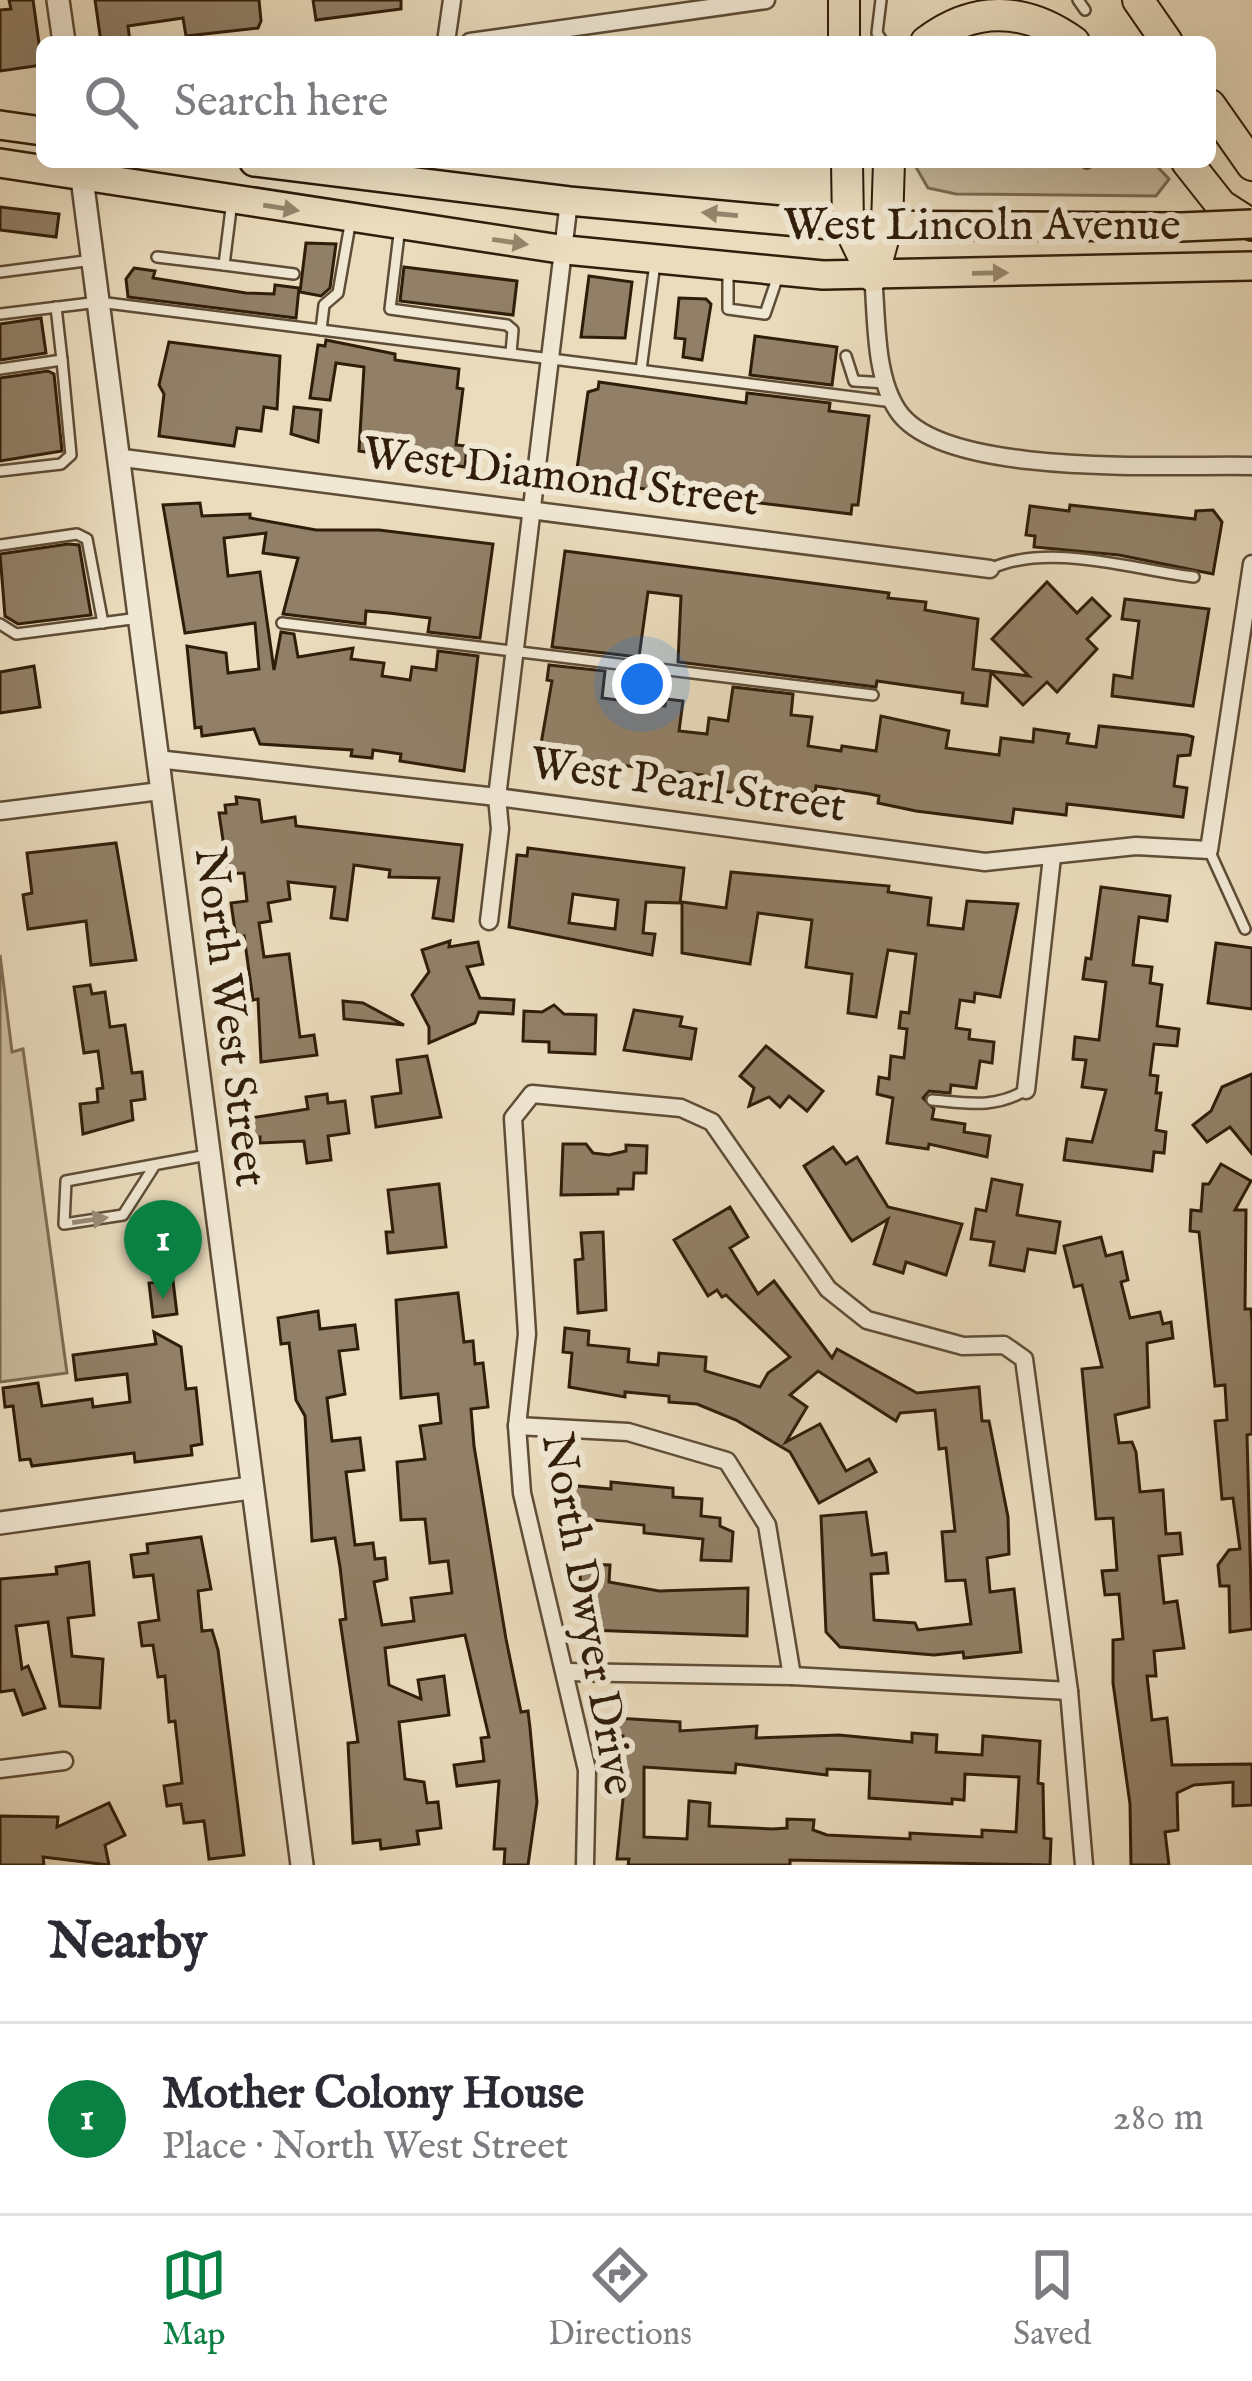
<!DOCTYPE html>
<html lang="en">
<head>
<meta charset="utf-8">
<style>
  body { margin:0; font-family:"IM FELL English",serif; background:#f7f7f7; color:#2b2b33 }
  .you { position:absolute; left:642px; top:684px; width:42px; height:42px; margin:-30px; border:9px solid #fff; border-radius:50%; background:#1a73e8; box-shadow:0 0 0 18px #1a73e833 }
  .badge { display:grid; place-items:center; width:78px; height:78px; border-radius:50%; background:#0b8043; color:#fff; font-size:39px; font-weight:700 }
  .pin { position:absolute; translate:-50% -99px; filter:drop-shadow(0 3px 6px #0008) }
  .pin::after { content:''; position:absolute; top:63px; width:42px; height:36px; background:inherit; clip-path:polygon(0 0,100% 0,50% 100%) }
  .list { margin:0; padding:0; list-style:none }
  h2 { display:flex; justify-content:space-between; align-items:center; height:156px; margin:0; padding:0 48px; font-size:51px }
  h2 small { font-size:39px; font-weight:400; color:#7c7c81 }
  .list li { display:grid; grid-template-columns:78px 1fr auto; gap:36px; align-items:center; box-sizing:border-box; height:192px; padding:0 48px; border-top:3px solid #e1e1e2 }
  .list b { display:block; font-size:45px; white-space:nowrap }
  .list p { margin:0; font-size:39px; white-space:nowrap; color:#7c7c81 }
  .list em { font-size:39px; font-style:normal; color:#7c7c81 }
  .icon { flex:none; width:66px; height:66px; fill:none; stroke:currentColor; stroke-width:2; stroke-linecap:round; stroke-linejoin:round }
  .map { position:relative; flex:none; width:1252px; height:1865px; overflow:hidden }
  .search { position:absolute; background:#fff; box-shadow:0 12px 48px #0002; left:36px; right:36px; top:36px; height:132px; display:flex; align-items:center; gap:30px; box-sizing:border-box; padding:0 42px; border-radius:18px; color:#7c7c81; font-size:45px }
  .sheet { height:348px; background:#fff }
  nav { display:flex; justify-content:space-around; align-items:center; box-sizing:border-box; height:168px; border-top:3px solid #e1e1e2; background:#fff; font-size:33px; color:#7c7c81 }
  nav a { display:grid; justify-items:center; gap:6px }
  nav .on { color:#0b8043 }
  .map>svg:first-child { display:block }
  .green { fill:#cabc9e; stroke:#7d6c54; stroke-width:3 }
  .building { fill:#918067; stroke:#301d09; stroke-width:3; fill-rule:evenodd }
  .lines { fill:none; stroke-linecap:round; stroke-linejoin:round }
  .service-casing { stroke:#5e4d36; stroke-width:14 }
  .minor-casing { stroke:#5e4d36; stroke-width:21 }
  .tertiary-casing { stroke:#5e4d36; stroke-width:26 }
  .primary-casing { stroke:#301d09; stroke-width:32 }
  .motorway-casing { stroke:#301d09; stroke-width:34 }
  .service { stroke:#f1e8d4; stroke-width:9 }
  .minor { stroke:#f1e8d4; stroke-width:16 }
  .tertiary { stroke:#f1e8d4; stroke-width:21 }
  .primary { stroke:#eadcbd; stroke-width:27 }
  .motorway { stroke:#eadcbd; stroke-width:30 }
  .primary-bridge-casing { stroke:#301d09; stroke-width:32; stroke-linecap:butt }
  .primary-bridge { stroke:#eadcbd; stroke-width:27 }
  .oneway { fill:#96866c }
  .oneway2 { fill:#9a8d79 }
  .labels { text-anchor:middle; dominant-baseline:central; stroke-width:12; stroke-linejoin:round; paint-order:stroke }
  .street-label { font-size:45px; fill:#301d09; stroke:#f1e8d4 }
</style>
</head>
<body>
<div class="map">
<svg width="1252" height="1865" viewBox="0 0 1252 1865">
  <rect width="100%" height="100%" fill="#eadcbd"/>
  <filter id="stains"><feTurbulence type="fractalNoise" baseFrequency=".00167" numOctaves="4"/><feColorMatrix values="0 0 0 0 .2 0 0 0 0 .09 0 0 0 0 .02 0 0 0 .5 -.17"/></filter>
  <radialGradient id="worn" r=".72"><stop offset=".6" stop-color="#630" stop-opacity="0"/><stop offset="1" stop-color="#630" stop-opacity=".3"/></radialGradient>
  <g class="green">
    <polygon points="913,162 1153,162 1169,179 1156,196 956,194 928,188"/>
    <polygon points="0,955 12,1052 23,1049 67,1373 0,1382"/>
  </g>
  <g class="building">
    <polygon points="9,0 33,0 42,65 0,71 0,10 11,9"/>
    <polygon points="95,0 259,0 261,21 258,28 186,36 183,18 128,26 130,42 101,42"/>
    <polygon points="313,0 401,0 401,9 316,20"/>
    <polygon points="0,207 59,214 56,237 0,230"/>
    <polygon points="306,243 336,244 330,288 321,296 300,292"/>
    <polygon points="404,267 517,281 513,315 400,301"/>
    <polygon points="134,268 155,271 153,278 246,293 274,294 275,285 299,288 296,318 128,297 126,279"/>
    <polygon points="589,276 632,282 625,338 581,337"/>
    <polygon points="679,298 706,299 711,304 702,360 683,357 685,339 675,338"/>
    <polygon points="41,318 46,353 0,360 0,324"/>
    <polygon points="755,336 837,347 832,385 750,375"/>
    <polygon points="326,340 395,354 395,360 459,369 457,388 463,389 456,445 467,446 465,467 359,451 364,367 336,363 330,400 310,398 318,345 325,346"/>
    <polygon points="169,342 280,356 277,409 264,407 261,431 237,428 234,446 159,436 164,394 159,385"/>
    <polygon points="48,371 54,374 62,451 0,461 0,378"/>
    <polygon points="599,382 746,403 747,393 830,403 829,411 869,416 858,505 852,505 851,514 613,485 614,479 576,476 588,392 598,389"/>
    <polygon points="294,407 321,410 318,442 291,434"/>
    <polygon points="200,503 202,516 250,514 250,518 316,530 379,530 493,544 480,638 428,632 430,618 389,613 366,611 365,624 283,614 298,558 263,553 266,533 224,538 228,576 260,572 274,670 281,632 294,634 298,657 353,648 351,659 384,663 382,676 410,680 412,667 436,670 438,651 478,656 464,771 400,761 401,754 373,750 372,758 351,756 352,750 260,744 254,729 202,736 201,727 195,728 187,646 226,653 228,673 259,669 255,623 185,633 163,505"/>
    <polygon points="1070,505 1195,519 1196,511 1213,510 1222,522 1213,574 1119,555 1034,547 1035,536 1026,535 1030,506 1069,511"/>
    <polygon points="68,544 79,545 91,615 18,624 5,616 0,554"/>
    <polygon points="565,551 889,593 888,598 926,602 925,610 978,619 973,669 1029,676 992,639 1047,582 1077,613 1092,598 1110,616 1087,639 1097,649 1057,692 1047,682 1023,705 991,672 987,706 962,703 963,693 912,686 877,681 876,687 678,662 681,596 648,592 639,657 552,647"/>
    <polygon points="1125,599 1209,609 1193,706 1112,696 1114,675 1132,678 1134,660 1139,621 1122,619"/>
    <polygon points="549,665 605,671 602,698 665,706 666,699 683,701 679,731 707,734 709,718 728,721 733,687 793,694 791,715 812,717 808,746 841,751 842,746 876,751 881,716 949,731 946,748 999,755 1001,738 1033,742 1034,729 1069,734 1067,743 1096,747 1099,726 1187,735 1193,737 1190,755 1178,756 1174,786 1187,788 1183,817 1067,804 1066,815 1014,809 1012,823 916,811 878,803 879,796 870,794 816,786 815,793 780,789 779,797 701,789 703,775 603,763 600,783 571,780 572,770 538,761 552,681 547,680"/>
    <polygon points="34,666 40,707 0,713 0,672"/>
    <polygon points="236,797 259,800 262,822 295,817 296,826 462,845 453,921 433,918 439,878 389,877 390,870 354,865 347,920 331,918 335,887 288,882 290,899 268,903 271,921 259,923 264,957 289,954 300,1037 314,1035 317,1055 261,1062 258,999 253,1000 244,936 236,937 231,903 247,901 244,873 228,874 219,813 226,813 225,805 237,804"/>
    <polygon points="116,843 136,960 91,965 86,921 28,929 23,895 32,893 27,853"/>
    <path d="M528,848L684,868L680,903L646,902L643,933L655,934L652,955L509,927L517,855L527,856ZM573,894L618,900L615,929L569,923Z"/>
    <polygon points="731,872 889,886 888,892 931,898 928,925 963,929 967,901 1018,904 1000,997 975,993 974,1002 960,1000 956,1028 970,1030 969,1039 994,1042 992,1063 980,1061 976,1088 951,1085 950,1093 929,1091 923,1098 934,1109 932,1119 965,1124 964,1132 990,1136 987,1157 929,1144 928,1149 887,1143 893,1098 877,1094 879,1077 889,1079 891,1056 904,1058 907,1029 899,1028 901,1012 909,1013 916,954 888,950 876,1017 848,1013 852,974 806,967 812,920 758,913 750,964 682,953 682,902 726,908"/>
    <polygon points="1101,887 1170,896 1167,921 1139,917 1133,965 1152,967 1150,983 1162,985 1157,1026 1179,1029 1177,1046 1154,1044 1150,1075 1158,1076 1156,1093 1161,1093 1156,1130 1166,1132 1164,1153 1154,1152 1152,1171 1064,1160 1067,1139 1092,1142 1106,1090 1082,1087 1086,1060 1073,1059 1075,1037 1099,1040 1106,982 1083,979 1086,958 1091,959"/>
    <polygon points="450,941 449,947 478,942 483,964 467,967 480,998 514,1000 513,1014 479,1012 475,1023 429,1043 429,1027 412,995 429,972 422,950"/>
    <polygon points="1216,943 1252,948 1252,1009 1208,1003"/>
    <polygon points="90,985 92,994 105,992 110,1027 125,1025 132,1073 142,1072 145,1099 131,1101 133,1120 83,1134 80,1104 98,1102 97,1089 103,1088 98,1051 84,1053 74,987"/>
    <polygon points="343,1001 363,1003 404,1025 344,1019"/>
    <polygon points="554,1005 564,1014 596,1015 595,1054 549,1052 549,1042 523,1041 524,1011 542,1012"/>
    <polygon points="634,1010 682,1017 680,1026 696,1029 691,1059 624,1050"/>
    <polygon points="766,1046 823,1091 807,1111 789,1096 780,1107 769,1097 749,1106 754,1088 740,1076"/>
    <polygon points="427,1056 441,1117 376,1127 372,1097 401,1093 397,1060"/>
    <polygon points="1252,1074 1252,1154 1230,1127 1207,1142 1193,1125 1211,1111 1222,1087"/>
    <polygon points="327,1094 328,1103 345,1101 349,1133 328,1136 331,1160 307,1163 304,1141 260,1143 260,1137 253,1137 251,1118 308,1109 306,1097"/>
    <polygon points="563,1144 586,1144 593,1153 609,1155 626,1151 626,1145 647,1146 646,1173 634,1173 633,1189 618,1189 618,1194 561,1195"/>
    <polygon points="833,1147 846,1164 857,1157 888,1207 962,1224 946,1275 906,1262 903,1273 874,1264 888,1219 852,1241 849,1237 804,1166"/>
    <polygon points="1221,1164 1251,1181 1235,1210 1246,1210 1245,1309 1251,1309 1252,1324 1252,1434 1247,1435 1252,1629 1230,1632 1229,1586 1220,1586 1218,1565 1229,1550 1240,1549 1233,1498 1222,1499 1215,1421 1227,1420 1225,1385 1215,1386 1199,1232 1190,1231 1191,1210 1201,1211 1203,1184 1209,1184"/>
    <polygon points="992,1179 1022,1185 1017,1215 1060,1222 1055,1253 1028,1249 1024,1271 990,1265 994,1242 971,1239 976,1209 986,1211"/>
    <polygon points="439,1184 446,1247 388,1253 386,1232 393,1232 388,1190"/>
    <polygon points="730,1207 748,1237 730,1248 758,1294 774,1281 832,1358 837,1349 917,1393 979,1387 982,1421 989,1421 1008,1517 1009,1554 987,1558 990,1592 1014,1589 1021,1652 964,1658 963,1652 934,1655 840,1647 826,1632 821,1516 866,1512 872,1555 886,1553 888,1573 871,1574 874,1620 915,1623 918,1630 971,1624 965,1580 946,1581 942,1532 955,1531 946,1448 939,1449 935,1410 900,1413 896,1421 818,1371 790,1395 807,1407 786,1442 820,1424 846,1471 869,1459 876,1472 819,1503 790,1452 736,1420 697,1404 669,1402 669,1396 625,1392 625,1397 569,1387 572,1353 563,1352 565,1328 589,1331 588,1345 629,1349 628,1362 658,1365 659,1353 706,1357 705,1371 760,1387 768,1373 790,1357 726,1295 722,1297 717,1290 708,1296 674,1240"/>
    <polygon points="603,1232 606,1310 578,1313 575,1260 583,1259 581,1233"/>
    <polygon points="1101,1237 1106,1256 1122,1252 1128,1280 1121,1282 1130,1318 1160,1312 1163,1324 1171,1322 1173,1338 1147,1343 1149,1407 1115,1415 1119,1443 1132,1442 1136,1452 1140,1492 1163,1490 1166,1534 1180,1533 1182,1554 1159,1556 1164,1603 1177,1601 1184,1648 1154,1651 1156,1676 1147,1676 1152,1720 1167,1718 1172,1765 1252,1764 1252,1805 1233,1806 1233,1782 1194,1785 1177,1793 1178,1830 1165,1832 1169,1865 1131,1865 1130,1804 1113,1683 1113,1640 1123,1639 1119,1594 1105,1595 1102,1571 1117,1570 1113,1518 1096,1519 1082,1369 1102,1367 1082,1285 1074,1287 1064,1246"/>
    <polygon points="173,1281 177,1314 153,1317 149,1283"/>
    <polygon points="458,1293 464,1342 473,1341 475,1364 483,1363 488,1407 471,1409 474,1446 506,1639 521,1712 528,1711 530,1728 537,1802 528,1865 504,1865 505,1849 494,1849 499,1781 457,1786 454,1765 484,1761 481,1738 489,1737 465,1635 385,1648 389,1685 421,1699 418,1680 444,1676 449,1715 399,1722 405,1779 424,1782 427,1803 438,1802 441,1828 417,1831 419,1844 381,1849 380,1840 353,1843 348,1743 358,1742 340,1620 346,1619 340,1567 335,1538 312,1541 305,1416 296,1400 289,1343 281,1344 278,1318 318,1311 320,1329 355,1325 358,1349 339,1351 345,1394 327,1398 332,1441 360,1438 364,1470 346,1472 355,1545 373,1543 375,1559 385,1558 387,1579 374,1582 382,1625 414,1621 411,1598 452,1593 448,1561 430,1563 425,1519 401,1520 397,1462 425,1459 420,1426 441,1423 438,1394 401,1398 396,1300"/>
    <polygon points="154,1332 181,1347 186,1389 196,1388 202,1444 191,1446 192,1455 135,1462 134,1453 32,1466 30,1459 20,1460 13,1406 5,1407 3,1388 38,1383 42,1406 92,1399 93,1407 130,1402 127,1374 76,1380 73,1355 156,1344"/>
    <polygon points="611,1482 673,1488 673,1497 702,1499 701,1516 720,1518 720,1526 733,1532 731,1561 701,1560 703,1539 644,1533 644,1525 563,1517 566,1485 611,1489"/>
    <polygon points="201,1537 211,1589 198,1591 202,1631 212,1630 218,1650 244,1855 209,1859 204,1821 184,1823 181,1804 167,1806 164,1786 182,1783 175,1721 169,1722 165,1676 158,1677 153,1645 142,1646 139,1623 159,1620 153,1575 134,1577 131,1555 148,1553 147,1544"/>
    <polygon points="89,1562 94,1615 68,1618 72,1656 103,1659 100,1708 60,1706 48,1622 16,1626 22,1669 28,1666 45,1708 23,1715 14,1690 0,1692 0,1579 57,1574 56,1567"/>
    <polygon points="581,1564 610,1565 609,1582 659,1591 748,1588 747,1636 589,1630 591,1601 579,1600"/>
    <path d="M616,1718L680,1722V1731L757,1726L756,1738L839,1735L912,1742V1733L937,1735L936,1752L982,1755L983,1736L1040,1741L1038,1783L1043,1784L1044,1838L1051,1839L1050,1865L790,1860V1865H628L629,1859H617L624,1789L623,1736H615ZM736,1764L827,1775V1769L870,1771L869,1798L952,1804V1799L964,1800L965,1774L1019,1777L1016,1832L982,1830V1837L910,1833V1839L827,1835L813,1830L814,1820L787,1819V1828L773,1829L709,1826L710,1803L689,1801L687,1839L644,1837V1767L735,1773Z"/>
    <polygon points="109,1803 125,1835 105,1845 109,1865 43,1857 44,1865 0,1865 0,1816 58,1817 57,1827"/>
  </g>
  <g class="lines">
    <defs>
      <g id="service">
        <polyline points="881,0 877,33 883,42"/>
        <polyline points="1078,0 1085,10"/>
        <polyline points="1086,162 1087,163"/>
        <polyline points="400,226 390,309 507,325 513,330 511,353"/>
        <polyline points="157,257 224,265 232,201"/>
        <polyline points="224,265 294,274"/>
        <polyline points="728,269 728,309 765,314 779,273"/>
        <polyline points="0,272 93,260"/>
        <polyline points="0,314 99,302 893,402"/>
        <polyline points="321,330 324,305 338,293 351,219"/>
        <polyline points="846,356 854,381 887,383"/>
        <polyline points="0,369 62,360 56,307"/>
        <polyline points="641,370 655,263"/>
        <polyline points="0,471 61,464 71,455 62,360"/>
        <polyline points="0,545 77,534 87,539 103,623"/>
        <path d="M990,569C1048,542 1131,569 1194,577"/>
        <polyline points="282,623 873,695"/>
        <polyline points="0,624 16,634 139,618"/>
        <polyline points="1209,850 1245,929"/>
        <path d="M932,1100C967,1103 995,1109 1026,1090"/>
        <polyline points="155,1165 123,1215 64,1224 66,1181 207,1155"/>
      </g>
      <g id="minor">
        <polyline points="446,42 452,0"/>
        <polyline points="470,42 766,0"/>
        <path d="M873,276C877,317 874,376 898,411C944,479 1174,464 1252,466"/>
        <polyline points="123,458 990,569"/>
        <polyline points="157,759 497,797 985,862 1136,846 1209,850 1252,564"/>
        <polyline points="0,811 160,791"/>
        <polyline points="489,921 500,829 497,797 569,201"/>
        <polyline points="1026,1090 1052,857"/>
        <polyline points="517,1426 628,1432 727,1461 767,1525 792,1676"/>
        <polyline points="566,1672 792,1676 1069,1691"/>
        <polyline points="0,1769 64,1761"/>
        <polyline points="585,1865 587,1770 522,1493 517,1426 527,1334 513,1118 532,1094 681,1108 712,1122 828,1289 867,1320 963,1346 1004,1345 1024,1359 1069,1691 1084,1865"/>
      </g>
      <g id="tertiary">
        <polyline points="58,0 64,42"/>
        <polyline points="80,163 302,1865"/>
        <polyline points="0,1523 250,1488"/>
      </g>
      <g id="primary">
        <polyline points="0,125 42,131"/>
        <polyline points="254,162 569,201 831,225 1181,227"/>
        <polyline points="0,163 566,250 823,275 1252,266"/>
      </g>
      <g id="motorway">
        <polyline points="844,0 844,42"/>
        <polyline points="1138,0 1167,42"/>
        <path d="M926,42C975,5 1025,7 1074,42"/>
        <polyline points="1210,105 1252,165"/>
        <polyline points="847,162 848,225 873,276"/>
        <polyline points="1187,162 1221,205 1252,225"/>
        <polyline points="873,276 887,225 889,162"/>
      </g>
    </defs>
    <use href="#service" class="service-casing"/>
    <use href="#minor" class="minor-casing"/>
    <use href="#tertiary" class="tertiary-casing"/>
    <use href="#primary" class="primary-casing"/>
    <use href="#motorway" class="motorway-casing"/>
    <use href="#service" class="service"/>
    <use href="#minor" class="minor"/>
    <use href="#tertiary" class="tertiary"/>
    <use href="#primary" class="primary"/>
    <use href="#motorway" class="motorway"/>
    <defs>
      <polyline id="primary-bridge" points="1181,227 1252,224"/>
    </defs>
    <use href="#primary-bridge" class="primary-bridge-casing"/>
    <use href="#primary-bridge" class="primary-bridge"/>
  </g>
  <defs><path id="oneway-solid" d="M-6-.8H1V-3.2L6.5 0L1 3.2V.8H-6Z" transform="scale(3)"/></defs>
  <g class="oneway">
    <use href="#oneway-solid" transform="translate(281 208) rotate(9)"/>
    <use href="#oneway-solid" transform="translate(720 214) rotate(-175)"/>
    <use href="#oneway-solid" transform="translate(510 242) rotate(8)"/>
    <use href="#oneway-solid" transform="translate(990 273) rotate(-1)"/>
  </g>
  <use class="oneway2" href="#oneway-solid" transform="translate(90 1220) rotate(-8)"/>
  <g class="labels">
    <g class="street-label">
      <text x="982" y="226">West Lincoln Avenue</text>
      <text transform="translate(561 478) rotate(7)">West Diamond Street</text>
      <text transform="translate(688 786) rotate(8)">West Pearl Street</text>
      <text transform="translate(229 1017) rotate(83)">North West Street</text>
      <text transform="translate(587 1614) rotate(80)">North Dwyer Drive</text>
    </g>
  </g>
  <rect width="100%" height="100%" filter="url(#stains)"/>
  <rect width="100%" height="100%" fill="url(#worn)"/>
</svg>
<div class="you"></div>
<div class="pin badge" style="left:163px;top:1299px">1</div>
<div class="search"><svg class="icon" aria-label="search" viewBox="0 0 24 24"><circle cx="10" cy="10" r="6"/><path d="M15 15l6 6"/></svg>Search here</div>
</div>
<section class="sheet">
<h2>Nearby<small></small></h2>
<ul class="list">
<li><span class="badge">1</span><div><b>Mother Colony House</b><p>Place · North West Street</p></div><em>280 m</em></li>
</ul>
</section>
<nav>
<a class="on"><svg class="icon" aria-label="map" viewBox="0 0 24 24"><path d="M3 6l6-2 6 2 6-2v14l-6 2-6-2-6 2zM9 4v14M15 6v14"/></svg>Map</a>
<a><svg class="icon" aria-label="directions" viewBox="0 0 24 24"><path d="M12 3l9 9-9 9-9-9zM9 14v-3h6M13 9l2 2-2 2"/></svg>Directions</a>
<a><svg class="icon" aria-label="saved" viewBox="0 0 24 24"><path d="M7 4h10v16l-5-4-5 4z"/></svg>Saved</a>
</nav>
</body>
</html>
